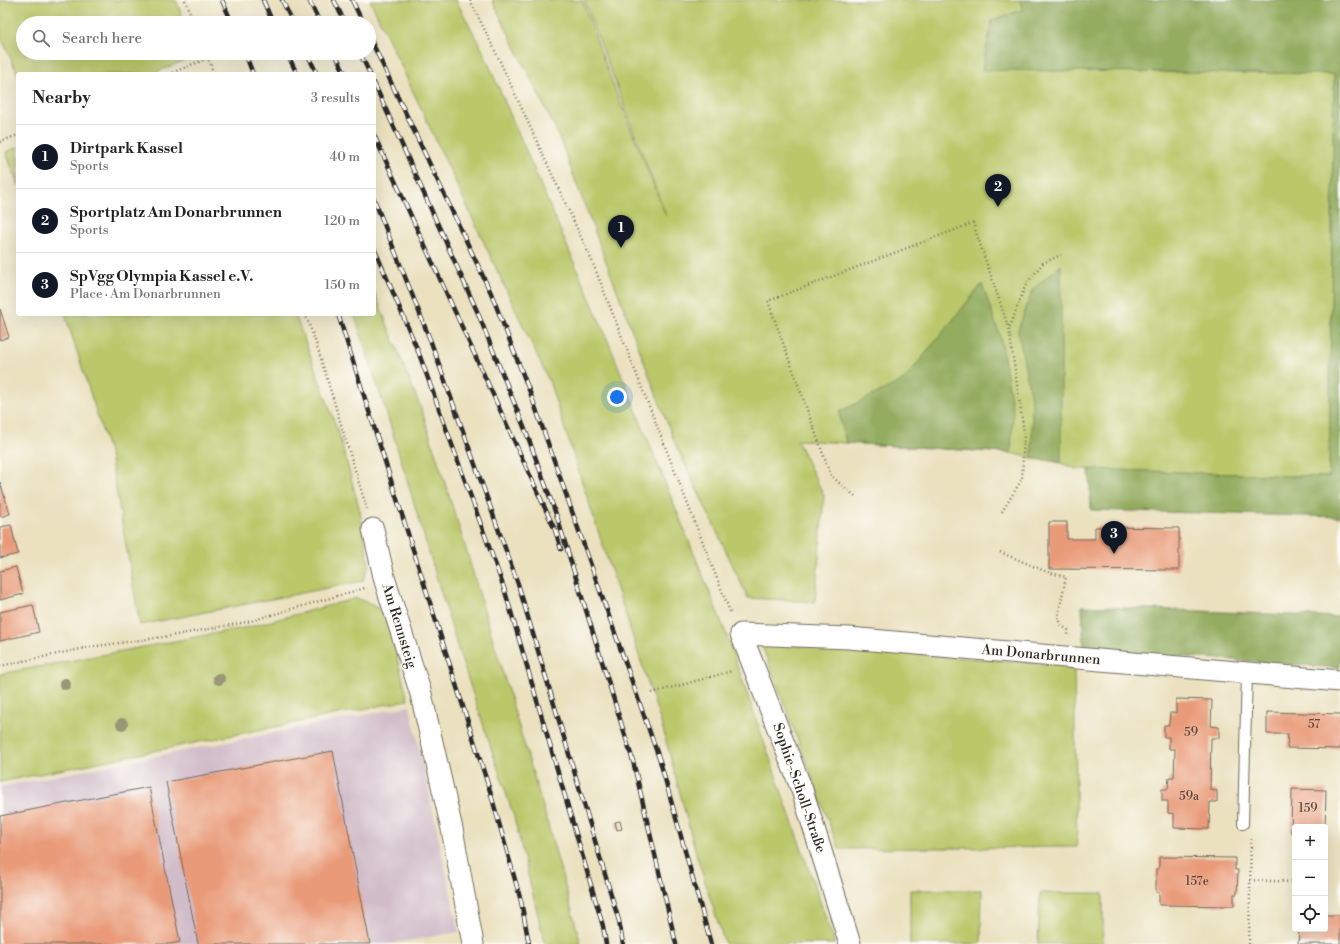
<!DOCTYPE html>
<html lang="en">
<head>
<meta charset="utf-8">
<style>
  body { margin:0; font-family:"Libre Bodoni",serif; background:#f6f6f6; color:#222 }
  .controls { position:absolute; right:12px; bottom:12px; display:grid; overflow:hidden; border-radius:4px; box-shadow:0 4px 16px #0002 }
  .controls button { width:36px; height:36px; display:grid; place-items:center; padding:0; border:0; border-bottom:1px solid #e0e0e0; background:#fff; color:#222; font:20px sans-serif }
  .you { position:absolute; left:617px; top:397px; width:14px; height:14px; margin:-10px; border:3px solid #fff; border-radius:50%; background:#1a73e8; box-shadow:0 0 0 6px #1a73e833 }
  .badge { display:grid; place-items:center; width:26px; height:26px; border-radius:50%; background:#111827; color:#fff; font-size:13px; font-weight:700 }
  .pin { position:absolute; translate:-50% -33px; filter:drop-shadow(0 1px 2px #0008) }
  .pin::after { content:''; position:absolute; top:21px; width:14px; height:12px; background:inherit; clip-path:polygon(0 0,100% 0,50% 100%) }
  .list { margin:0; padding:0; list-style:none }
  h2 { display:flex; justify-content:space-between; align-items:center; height:52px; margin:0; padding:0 16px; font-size:17px }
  h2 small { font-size:13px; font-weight:400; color:#767676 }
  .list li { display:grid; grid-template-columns:26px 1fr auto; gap:12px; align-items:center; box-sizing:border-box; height:64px; padding:0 16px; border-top:1px solid #e0e0e0 }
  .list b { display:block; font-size:15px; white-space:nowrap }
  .list p { margin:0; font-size:13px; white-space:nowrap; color:#767676 }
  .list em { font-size:13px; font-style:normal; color:#767676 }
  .icon { flex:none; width:22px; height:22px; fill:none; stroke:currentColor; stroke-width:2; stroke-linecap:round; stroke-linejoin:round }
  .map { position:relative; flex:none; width:1340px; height:944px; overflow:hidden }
  .search { position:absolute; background:#fff; box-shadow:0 4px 16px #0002; left:16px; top:16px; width:360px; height:44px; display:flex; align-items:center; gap:10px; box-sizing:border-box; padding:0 14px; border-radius:22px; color:#767676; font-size:15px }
  .panel { position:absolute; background:#fff; box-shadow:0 4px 16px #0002; left:16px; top:72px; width:360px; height:244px; border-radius:4px }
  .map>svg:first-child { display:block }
  .industrial { fill:#d1bdc9 }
  .green { fill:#bac86a; stroke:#727a4a }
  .forest { fill:#93ac5e; stroke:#5f6c44 }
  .building { fill:#e99b79 }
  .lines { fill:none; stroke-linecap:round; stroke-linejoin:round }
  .service-casing { stroke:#6e6b5f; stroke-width:12 }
  .minor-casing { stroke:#6e6b5f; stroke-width:23 }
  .path { stroke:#6e6b5f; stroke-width:2.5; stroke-dasharray:1 3; stroke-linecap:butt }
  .service { stroke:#fff; stroke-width:10 }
  .minor { stroke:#fff; stroke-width:21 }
  .rail-casing { stroke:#2b2b2b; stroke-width:4.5 }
  .rail { stroke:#fdfcf7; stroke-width:3; stroke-dasharray:9; stroke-linecap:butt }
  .tree { fill:#999778 }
  .labels { text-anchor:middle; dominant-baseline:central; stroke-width:3; stroke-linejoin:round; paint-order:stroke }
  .number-label { font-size:12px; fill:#5a473e }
  .street-label { font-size:14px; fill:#2b2b2b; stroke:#fdfcf7 }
</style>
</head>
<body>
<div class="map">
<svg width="1340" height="944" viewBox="0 0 1340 944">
  <rect width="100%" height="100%" fill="#fdfcf7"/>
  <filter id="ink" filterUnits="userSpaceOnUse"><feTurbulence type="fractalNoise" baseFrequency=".025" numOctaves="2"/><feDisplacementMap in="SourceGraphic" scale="8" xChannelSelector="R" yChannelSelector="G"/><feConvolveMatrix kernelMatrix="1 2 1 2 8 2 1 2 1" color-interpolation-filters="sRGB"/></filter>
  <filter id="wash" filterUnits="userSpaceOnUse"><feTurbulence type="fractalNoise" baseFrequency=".012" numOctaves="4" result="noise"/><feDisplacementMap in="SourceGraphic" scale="16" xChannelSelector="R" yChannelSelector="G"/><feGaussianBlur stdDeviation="0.9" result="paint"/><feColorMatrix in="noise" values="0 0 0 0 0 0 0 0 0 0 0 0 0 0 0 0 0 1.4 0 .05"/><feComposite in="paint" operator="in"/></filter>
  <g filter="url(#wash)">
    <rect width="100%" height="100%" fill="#ebe1bf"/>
    <polygon class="industrial" points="410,706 459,932 389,944 0,944 0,787"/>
    <g class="green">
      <polygon points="0,0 176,0 185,23 23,23 23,53 197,53 198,55 152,74 18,75 0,35"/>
      <polygon points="370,0 456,0 482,49 606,336 724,628 835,944 725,944 697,857 662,726 549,381"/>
      <path d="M492,0H582L612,82L666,216L584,0H1020L1022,10L983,70L1334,74L1329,477L1076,469C1056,459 1033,459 1011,453L797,440L824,496L815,602L748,598L674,441L557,132Z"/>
      <polygon points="18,147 18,185 6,152"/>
      <polygon points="374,291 423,414 465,546 545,814 581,944 545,944 514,817 460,655 390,424 354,314 374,314"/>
      <polygon points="65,314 295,314 339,434 360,511 369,565 363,581 140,625 110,455"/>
      <polygon points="357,598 385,611 408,700 0,782 0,674 249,627"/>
      <polygon points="761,643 1074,666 1077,847 839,849"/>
      <polygon points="910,890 982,890 981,944 910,944"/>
      <polygon points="1040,893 1103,893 1103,944 1038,944"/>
    </g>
    <g class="forest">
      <polygon points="1020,0 1340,0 1340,517 1091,510 1089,469 1329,477 1334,74 982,70 992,20 1022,10"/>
      <polygon points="1061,265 1061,462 1032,459 1032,404 1018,330 1033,289"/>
      <polygon points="982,284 1001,339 1013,412 1011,453 846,443 839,412 904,380"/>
      <polygon points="1082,606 1340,617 1340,668 1084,649"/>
    </g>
    <g id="blocks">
      <g class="building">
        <polygon points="0,309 9,337 0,340"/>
        <polygon points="0,482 10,514 0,517"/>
        <polygon points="1049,522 1067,522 1067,539 1095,539 1095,527 1179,528 1179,570 1049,569"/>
        <polygon points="11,525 18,554 0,558 0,527"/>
        <polygon points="16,567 23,594 0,600 0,571"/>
        <polygon points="33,605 39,632 0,641 0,612"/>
        <polygon points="1176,699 1212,700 1211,726 1219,727 1219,738 1211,738 1210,790 1217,791 1217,802 1210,802 1209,829 1174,828 1174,814 1168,813 1168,801 1162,801 1162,789 1168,789 1169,777 1174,777 1175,749 1169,749 1169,737 1164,737 1164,725 1169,725 1170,713 1176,713"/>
        <polygon points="1267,712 1340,714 1340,749 1287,748 1288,734 1267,734"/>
        <polygon points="333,751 370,944 198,944 166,782"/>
        <polygon points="149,787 180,942 170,944 0,944 0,816"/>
        <polygon points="1292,789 1326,790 1325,827 1295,827 1295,833 1291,833"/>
        <polygon points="620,821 622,829 617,830 615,822"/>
        <polygon points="1159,857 1235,858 1235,870 1238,870 1237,894 1234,894 1234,906 1159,905 1159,893 1156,892 1156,869 1159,869"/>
        <polygon points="1325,915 1340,915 1340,944 1298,944 1299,929 1325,929"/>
      </g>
    </g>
  </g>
  <g filter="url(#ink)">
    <use href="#blocks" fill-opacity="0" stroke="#6e6b5f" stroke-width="1"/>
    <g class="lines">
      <defs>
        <polyline id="service" points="1243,824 1247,673"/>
        <g id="minor">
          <polyline points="373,529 385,581 421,694 452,829 473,944"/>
          <polyline points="850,944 802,790 741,634 849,638 1340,681"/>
        </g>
      </defs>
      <use href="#service" class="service-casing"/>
      <use href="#minor" class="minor-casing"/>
      <g class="path">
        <polyline points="185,0 194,23"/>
        <polyline points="470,0 498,57 592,261 731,614"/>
        <polyline points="206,53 214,74"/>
        <polyline points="169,74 208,58"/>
        <polyline points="0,142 18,135"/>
        <polyline points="305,314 316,343 367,509"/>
        <polyline points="855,496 831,476 768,301 973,223 1009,329"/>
        <polyline points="1002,512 1022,479 1024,433 1009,329 1026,284 1043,263 1061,255"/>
        <polyline points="1000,552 1047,572 1066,577 1058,617 1062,626 1068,630 1068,635"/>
        <polyline points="0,666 90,647 170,636 247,622 365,588"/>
        <polyline points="652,693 732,671"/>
        <polyline points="1250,880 1294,882"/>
        <polyline points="1249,944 1251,839"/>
      </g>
      <use href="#service" class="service"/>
      <use href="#minor" class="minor"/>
      <defs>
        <g id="rail">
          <polyline points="222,0 232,23"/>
          <polyline points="263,0 273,23"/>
          <polyline points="282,0 293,23"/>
          <polyline points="309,0 320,23"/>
          <polyline points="334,0 345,23"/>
          <polyline points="352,0 363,23"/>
          <polyline points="369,36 491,293 531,395 660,761 711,944"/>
          <polyline points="245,53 253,74"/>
          <polyline points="287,53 297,74"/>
          <polyline points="307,53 317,74"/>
          <polyline points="335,53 345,74"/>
          <polyline points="360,53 370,74"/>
          <polyline points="374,83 477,311 528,437 557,517 633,761 676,944"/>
          <polyline points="374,135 555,530 561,549"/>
          <polyline points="374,199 431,342 518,584 619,921 623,944"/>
          <polyline points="374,248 418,351 504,588 603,926 606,944"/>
          <polyline points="338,314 490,791 521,901 529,944"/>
        </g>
      </defs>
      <use href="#rail" class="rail-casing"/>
      <use href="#rail" class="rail"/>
    </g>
    <g class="tree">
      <circle cx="219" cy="679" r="6"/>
      <circle cx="65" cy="684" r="6"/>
      <circle cx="122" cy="724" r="6"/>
    </g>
  </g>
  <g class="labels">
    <g class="number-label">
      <text x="1314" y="724">57</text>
      <text x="1191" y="732">59</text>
      <text x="1189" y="796">59a</text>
      <text x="1308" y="808">159</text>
      <text x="1197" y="881">157e</text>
    </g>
    <g class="street-label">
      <text transform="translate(399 626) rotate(73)">Am Rennsteig</text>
      <text transform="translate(1041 655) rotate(5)">Am Donarbrunnen</text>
      <text transform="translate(799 788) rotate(71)">Sophie-Scholl-Straße</text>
    </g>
  </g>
</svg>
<div class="controls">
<button>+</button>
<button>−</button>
<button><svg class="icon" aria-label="locate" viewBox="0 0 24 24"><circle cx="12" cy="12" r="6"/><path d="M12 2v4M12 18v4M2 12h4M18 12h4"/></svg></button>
</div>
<div class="you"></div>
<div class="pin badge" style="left:621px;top:248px">1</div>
<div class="pin badge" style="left:998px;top:207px">2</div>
<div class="pin badge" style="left:1114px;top:554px">3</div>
<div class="search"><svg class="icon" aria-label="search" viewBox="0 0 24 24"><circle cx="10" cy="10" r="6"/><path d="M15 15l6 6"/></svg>Search here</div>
<section class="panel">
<h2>Nearby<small>3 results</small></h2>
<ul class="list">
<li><span class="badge">1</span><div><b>Dirtpark Kassel</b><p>Sports</p></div><em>40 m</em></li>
<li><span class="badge">2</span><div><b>Sportplatz Am Donarbrunnen</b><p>Sports</p></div><em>120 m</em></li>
<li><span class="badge">3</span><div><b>SpVgg Olympia Kassel e.V.</b><p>Place · Am Donarbrunnen</p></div><em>150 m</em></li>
</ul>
</section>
</div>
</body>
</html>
